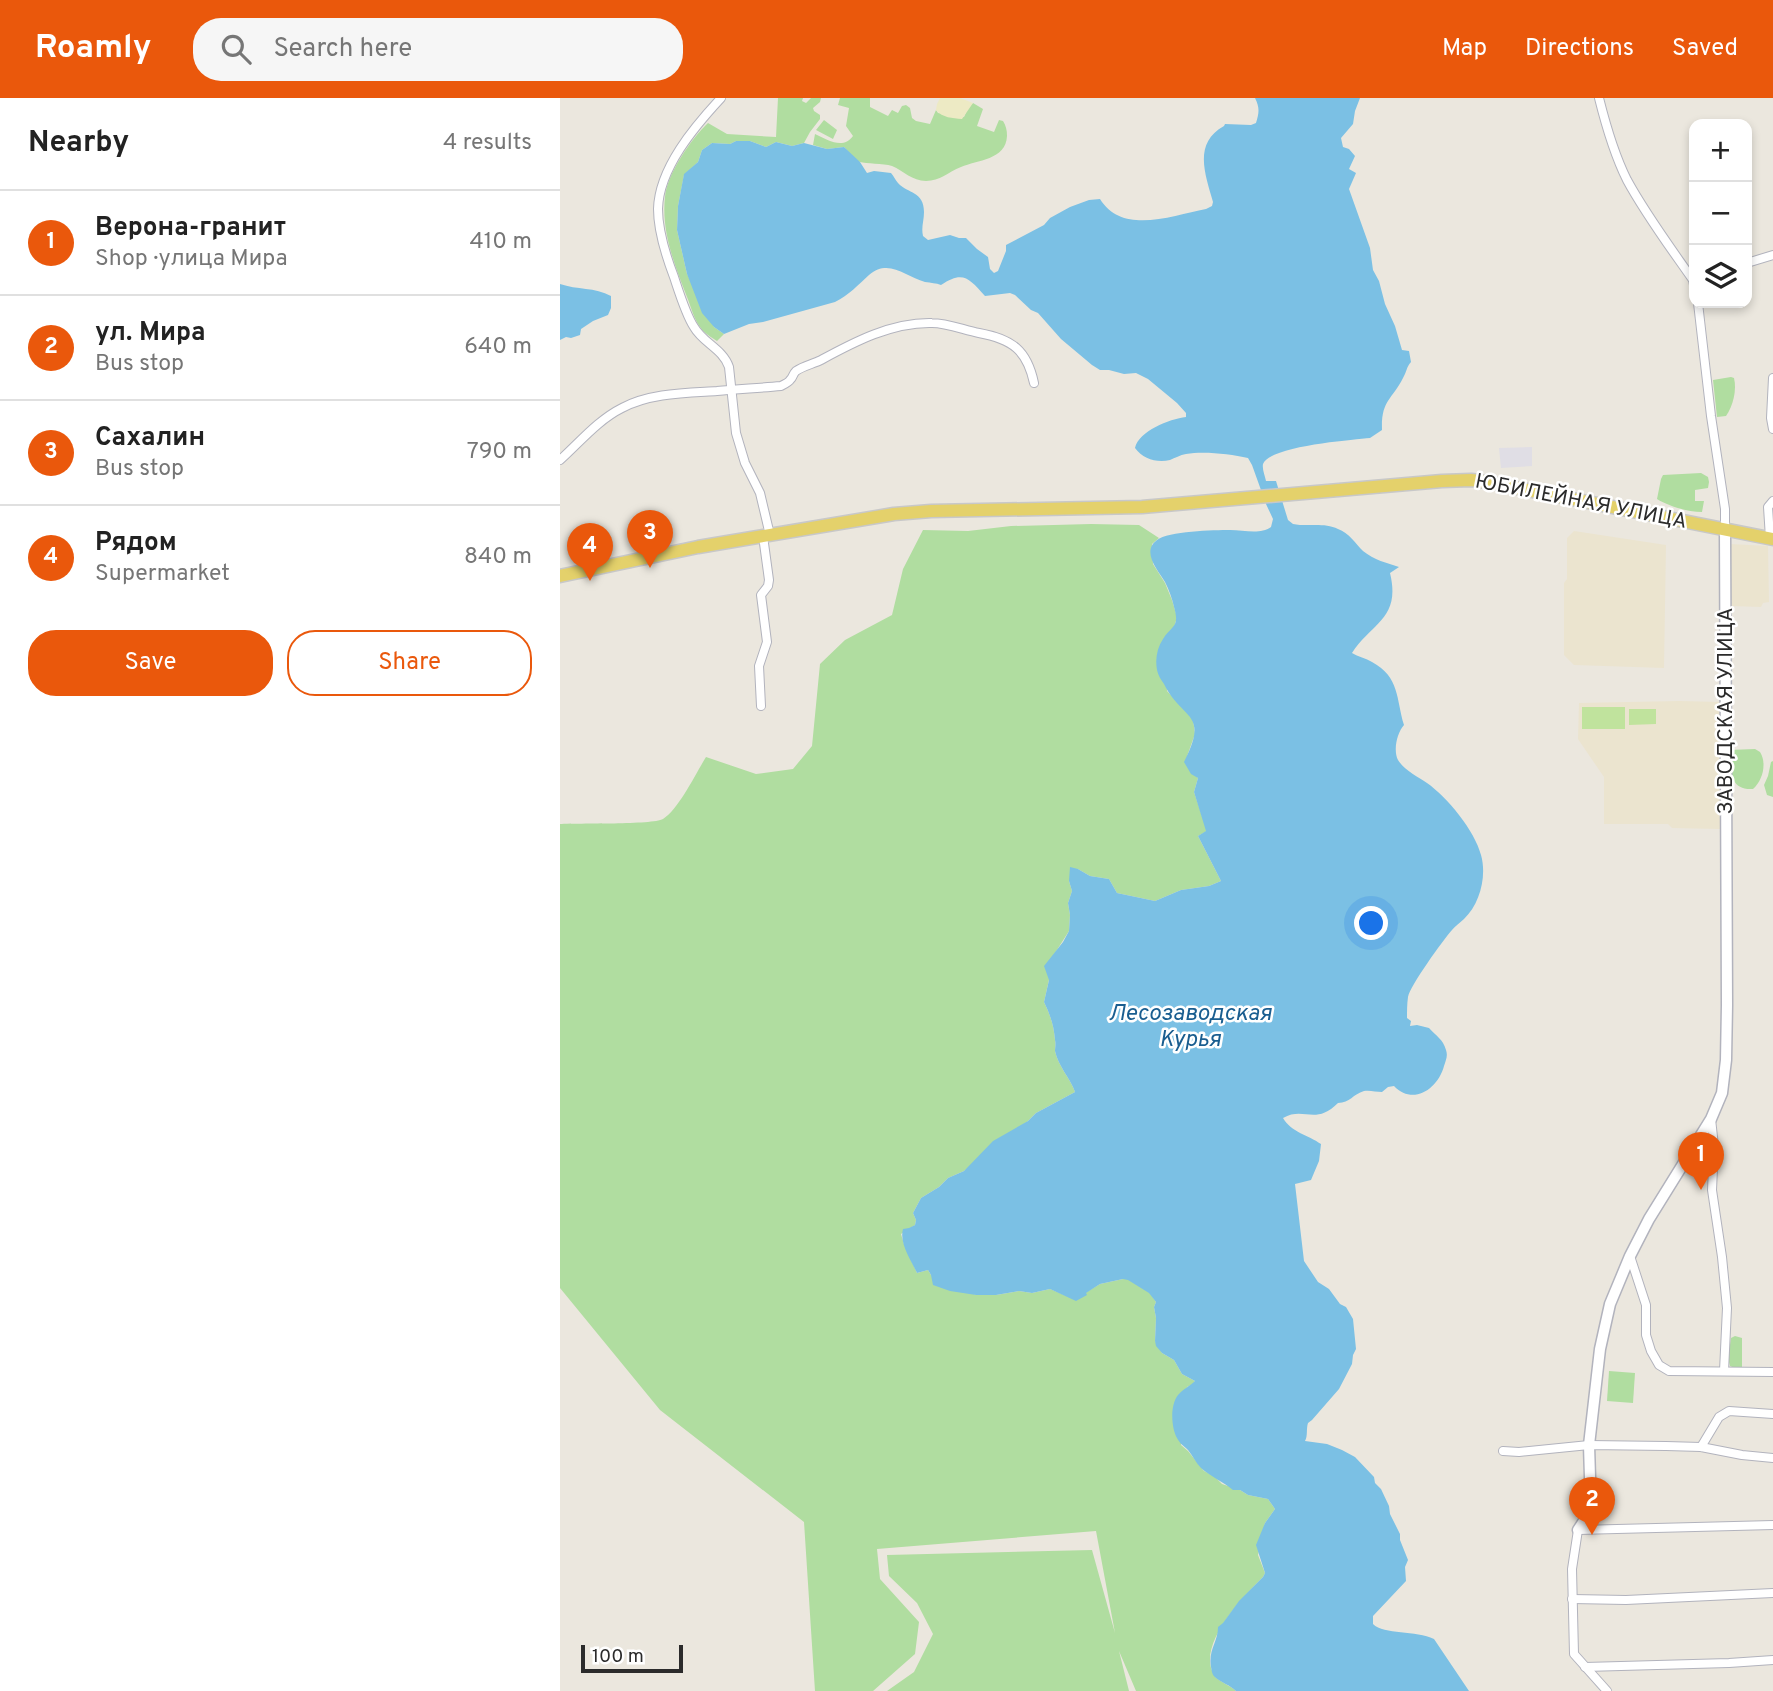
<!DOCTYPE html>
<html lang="en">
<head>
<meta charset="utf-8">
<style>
  body { margin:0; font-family:Overpass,sans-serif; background:#f6f6f6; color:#222 }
  .controls { position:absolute; right:21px; top:21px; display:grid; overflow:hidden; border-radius:14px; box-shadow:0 4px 10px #0003 }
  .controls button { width:63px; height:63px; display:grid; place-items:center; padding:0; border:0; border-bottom:2px solid #e0e0e0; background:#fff; color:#222; font:35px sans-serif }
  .scale { position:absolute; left:21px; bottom:18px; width:102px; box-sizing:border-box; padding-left:7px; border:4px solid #2b2b2b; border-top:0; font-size:19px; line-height:24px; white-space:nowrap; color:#2b2b2b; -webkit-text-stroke:5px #fff; paint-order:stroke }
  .you { position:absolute; left:812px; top:826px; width:24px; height:24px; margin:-18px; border:5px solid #fff; border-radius:50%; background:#1a73e8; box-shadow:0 0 0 10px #1a73e833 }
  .badge { display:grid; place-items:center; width:46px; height:46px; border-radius:50%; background:#ea580c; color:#fff; font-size:23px; font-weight:700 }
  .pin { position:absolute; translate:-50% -58px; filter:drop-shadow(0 2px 4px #0008) }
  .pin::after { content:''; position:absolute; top:37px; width:24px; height:21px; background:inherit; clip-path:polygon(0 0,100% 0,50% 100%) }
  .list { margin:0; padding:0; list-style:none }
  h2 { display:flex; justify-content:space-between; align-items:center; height:91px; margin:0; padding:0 28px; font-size:30px }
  h2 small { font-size:23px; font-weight:400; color:#767676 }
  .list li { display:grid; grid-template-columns:46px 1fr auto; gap:21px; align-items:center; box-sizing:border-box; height:105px; padding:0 28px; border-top:2px solid #e0e0e0 }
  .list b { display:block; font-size:26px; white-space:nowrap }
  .list p { margin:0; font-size:23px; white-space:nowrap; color:#767676 }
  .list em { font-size:23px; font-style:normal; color:#767676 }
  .actions { display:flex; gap:14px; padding:21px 28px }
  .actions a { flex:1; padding:16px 0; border:2px solid #ea580c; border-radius:28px; text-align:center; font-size:24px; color:#ea580c }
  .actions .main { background:#ea580c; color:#fff }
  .icon { flex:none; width:38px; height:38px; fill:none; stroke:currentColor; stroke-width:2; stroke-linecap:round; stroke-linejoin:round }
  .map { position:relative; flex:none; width:1213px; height:1593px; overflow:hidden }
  header { display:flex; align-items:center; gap:42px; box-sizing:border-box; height:98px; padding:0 35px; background:#ea580c; color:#fff }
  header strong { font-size:33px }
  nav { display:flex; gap:38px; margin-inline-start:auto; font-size:24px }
  .search { width:490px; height:63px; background:#f6f6f6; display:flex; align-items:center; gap:18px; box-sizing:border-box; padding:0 24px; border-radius:28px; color:#767676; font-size:26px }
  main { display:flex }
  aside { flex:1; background:#fff }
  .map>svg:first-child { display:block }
  .industrial { fill:#e0dee5 }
  .education { fill:#ebe4cf }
  .green { fill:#b0dda0 }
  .sand { fill:#edeac4 }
  .pitch { fill:#c0e39d }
  .water { fill:#7bc0e4 }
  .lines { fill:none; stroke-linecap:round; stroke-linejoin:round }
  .street-casing { stroke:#b2b3bd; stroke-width:10 }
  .secondary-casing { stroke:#b2b3bd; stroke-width:13 }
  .primary-casing { stroke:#c8c8c8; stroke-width:15 }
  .street { stroke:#fff; stroke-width:8 }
  .secondary { stroke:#fff; stroke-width:10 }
  .primary { stroke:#e4d16b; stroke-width:12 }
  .labels { text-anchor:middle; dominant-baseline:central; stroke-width:5; stroke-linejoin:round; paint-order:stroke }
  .street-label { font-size:21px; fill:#2b2b2b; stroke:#fff }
  .water-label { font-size:23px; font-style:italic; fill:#1a5e90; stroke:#fff }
</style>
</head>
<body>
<header>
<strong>Roamly</strong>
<div class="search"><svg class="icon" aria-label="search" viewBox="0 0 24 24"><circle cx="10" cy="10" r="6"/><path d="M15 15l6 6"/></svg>Search here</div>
<nav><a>Map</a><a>Directions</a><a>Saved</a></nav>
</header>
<main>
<aside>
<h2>Nearby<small>4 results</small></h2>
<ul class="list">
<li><span class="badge">1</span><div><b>Верона-гранит</b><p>Shop · улица Мира</p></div><em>410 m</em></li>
<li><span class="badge">2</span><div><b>ул. Мира</b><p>Bus stop</p></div><em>640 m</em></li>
<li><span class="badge">3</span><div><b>Сахалин</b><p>Bus stop</p></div><em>790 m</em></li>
<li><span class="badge">4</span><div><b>Рядом</b><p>Supermarket</p></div><em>840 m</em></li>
</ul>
<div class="actions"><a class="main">Save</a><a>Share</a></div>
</aside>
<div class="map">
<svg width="1213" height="1593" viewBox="0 0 1213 1593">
  <rect width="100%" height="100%" fill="#ebe7de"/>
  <polygon class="industrial" points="972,349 972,368 941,370 939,350"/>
  <g class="education">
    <polygon points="1014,433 1106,447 1104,570 1014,567 1004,557 1004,485 1007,481 1007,440"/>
    <polygon points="1170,446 1208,448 1209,504 1203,505 1201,509 1171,508"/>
    <polygon points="1119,603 1161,604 1160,731 1112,730 1108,726 1044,726 1044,679 1018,641 1019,605"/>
  </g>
  <g class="green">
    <path d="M218,0H243L242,3L246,5L251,0H261L260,4L253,10L254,13L260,17V21L250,34L244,45L232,48L216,44L206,49L190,43H176L170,46L152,45L142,52L138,64L124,77L118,108L117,132L127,176L154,229L164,236L157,243C151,239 144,235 140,229C134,221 131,209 127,199C115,168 101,134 105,99C107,76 131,41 148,25L167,36L216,39Z"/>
    <path d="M280,0H310V9L328,18L332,12L338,15L342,8L346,7L350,10L352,20L356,23L370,26L376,12L378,15L404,19L409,8L413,5L423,11L417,28L434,34L439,22L443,23C446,28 447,32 447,38C446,62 417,62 401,69C388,74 380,83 366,83C352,83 344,73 332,68C323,65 306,66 300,64C294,62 288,53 284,49L267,51L253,47L255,36C268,42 283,52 293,38L286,28L289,10L278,7Z"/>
    <polygon points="264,22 277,32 273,41 256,32"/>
    <path d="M1171,279L1174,280C1177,292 1173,308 1166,318L1157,319L1153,282Z"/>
    <path d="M1141,375L1148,379L1149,384L1148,390L1135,392V403H1144L1142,414C1128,414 1108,408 1097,401L1101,381L1103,377Z"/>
    <path d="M531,426L579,427L599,440L592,446L593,466L605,485L612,502L617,519L614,530L604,540L607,593L633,621L635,636L625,664L638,680L634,694L647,733L638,738L661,783L649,788L621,792L595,803L557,795L549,781L530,778L518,771L509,783L512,793L508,805L510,817L509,833L495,855L484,904C490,916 494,928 495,942C496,946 495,950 495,953C498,968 510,980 515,994L476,1015L468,1023L404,1073L388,1080L379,1089L361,1100L353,1115L356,1122L355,1127L341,1136L344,1146L357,1175L368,1172L371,1177L416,1197H436L459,1193L472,1195L490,1191L509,1199L525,1195L540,1186L563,1181H568L590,1195L596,1204L594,1209L596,1220L595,1243L602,1255L614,1262L622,1276L635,1283L633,1286L627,1289L621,1347L628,1353L644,1373L654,1378L662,1386L680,1392L688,1397L708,1401L715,1411L705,1425L698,1457L705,1475L703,1479C683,1499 636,1547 654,1577C657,1583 670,1587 676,1593H576L559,1553L569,1593H327L354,1574L373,1536L357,1505L329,1478L327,1457L532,1452L555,1535L536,1433L317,1451L320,1481L359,1524L355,1556L313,1593H255L244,1424L100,1312L0,1190V726C18,725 92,727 103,721C119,711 136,675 146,659L196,676L233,671L252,648L260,566L285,542L332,517L343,471L363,432L408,433L451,428Z"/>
    <path d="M1195,651L1200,654C1207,665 1203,682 1193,691C1169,693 1169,670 1169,652Z"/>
    <polygon points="1213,663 1213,699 1207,697 1204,687 1208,678 1211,664"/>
    <polygon points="1175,1238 1182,1240 1182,1270 1177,1271 1170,1268 1168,1260 1171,1240"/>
    <polygon points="1049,1273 1075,1275 1073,1305 1047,1303"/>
  </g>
  <path class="sand" d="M380,0H400L413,5L402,21C392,20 383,20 376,12L377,6Z"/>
  <g class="pitch">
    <rect x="1022" y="609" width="43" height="22"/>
    <polygon points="1069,611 1096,611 1096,626 1069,627"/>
  </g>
  <g class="water">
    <path d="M695,0H800L795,13L793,26L781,40L783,49L789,51L795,58L789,71L796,75L789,91L810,150L813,172L819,183L825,206L835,228L842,252L849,253L851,264C846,270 847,273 843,280C832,302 821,302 822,332L810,340C791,342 710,348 703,366C702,371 705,378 706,383H716L728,422L733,426C748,429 764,424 778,431C789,435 795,445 803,453C814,462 827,465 839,469L830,475C841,521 812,524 792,555C798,559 806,560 812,564C840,579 836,601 844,627C837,635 833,652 838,662C844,672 858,679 867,685C887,699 915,733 921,757C927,778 920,806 904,821C900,825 895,828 892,832C883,842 850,888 848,899C847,906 847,913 847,920L851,923L850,928L857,927L869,930C876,938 883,941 886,952C888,958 886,962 884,968C878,991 853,1008 834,988L828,989L822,994C816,994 810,992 804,993C793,996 790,1005 778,1005C755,1028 744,1008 723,1020C731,1034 748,1037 761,1046L759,1063L751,1082L735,1086L744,1163L758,1184L769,1191L780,1206L786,1209L793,1221L796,1251L793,1257L792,1266L779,1291L752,1322L748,1325C746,1331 748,1338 745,1343L767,1346L782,1352L795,1359L814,1379L815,1385L821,1391L829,1408L830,1416L840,1436V1442L848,1462L845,1469L846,1483L813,1518V1526C824,1537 856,1532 874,1541L909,1593H676C670,1587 662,1585 656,1580C652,1577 652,1574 651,1569C648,1552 658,1544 658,1529L663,1525L679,1503L703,1479L705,1475L696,1447L705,1425L715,1411L708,1401L688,1397L680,1392H673C664,1384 651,1379 641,1370C636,1365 633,1358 628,1352C624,1348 620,1346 617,1340C611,1329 610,1307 618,1297C623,1291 630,1288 635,1283L622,1276L614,1262L602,1255L596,1248L595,1243L596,1220L594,1209L596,1204L589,1195L568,1182L563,1181L540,1186L526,1195L527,1197L516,1203L490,1191L472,1195L459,1193L436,1197H416L390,1193L373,1187L371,1177L368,1172L357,1175C351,1162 339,1145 343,1131L349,1130L355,1127L356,1122L353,1115L361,1100L379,1089L388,1080L404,1073L433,1043L468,1023L476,1015L515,994C510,980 498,968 495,953C495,950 496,946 495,942C494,928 490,916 484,904L489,882L484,868L503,844L509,833L510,817L508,805L512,793L509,783L510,769L518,771L530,778L549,781L557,795L595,803L621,792L649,788L661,783L638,738L646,733L634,694L638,680L631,676L624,664C650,613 622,623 604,586C601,582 598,577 597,572C595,561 597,550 603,541C612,527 620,530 614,509C612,500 609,492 605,484C598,472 581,454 597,442C608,433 654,432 670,432C684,432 700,437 711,429L713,421L706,406L692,367L688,360C670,356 644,353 626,356C620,357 615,360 610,362C597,365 583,361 575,350C579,333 609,321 626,319V315L617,305L588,281L576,275L564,276L549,272H540L532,267L501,241L478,215L471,212L455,197L450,195L425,198C409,180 403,172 381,187C376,185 371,185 365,184C346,179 329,160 309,177C298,187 289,197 275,204L203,224L189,226L164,236L154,229L142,215L127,176L117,132L118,108L124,76L138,64L142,52L152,45L170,46L176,43H190L206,49L216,44L232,48L244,45L267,51L284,49L300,64L307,75L314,73L331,75C334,78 335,82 338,85C348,96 364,93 364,114C364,123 361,129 363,138L368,142L390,137L399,140H406L417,151L428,159L430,171L434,175L438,173L446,153V147L484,127L490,120L510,109L529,102L540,101C563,138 613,117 646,111L652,108L653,104C645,76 633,45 664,28L665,26L691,27L696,25C699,15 700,10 695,0Z"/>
    <path d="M0,186C17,192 35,189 51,198V210L48,217L33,223L21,231L20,237L11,240L6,239L0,242Z"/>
  </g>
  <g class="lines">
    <defs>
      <g id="street">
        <path d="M161,0C135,28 99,70 98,111C98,133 106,158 114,179C119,194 126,217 134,229C143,245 163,251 169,269L176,335L185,365L200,395L210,437"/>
        <path d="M1039,0C1046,28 1054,56 1067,82C1086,117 1110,149 1133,182L1134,187"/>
        <polyline points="1187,165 1213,157"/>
        <polyline points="1138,205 1151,318 1165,411 1165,431"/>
        <polyline points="1213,280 1211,320 1213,331"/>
        <path d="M0,362C20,344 38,322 62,310C90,295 126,295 157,293C178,291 200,290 221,288C223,287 229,284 230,282C234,278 232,277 236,273C243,268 253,266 261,262C294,244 332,224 372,225C387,225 404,232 419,235C452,241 467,252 474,285"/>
        <polyline points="1210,440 1208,409 1213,403"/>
        <polyline points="201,608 199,568 207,544 201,497 208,488 209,482 203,438"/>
        <polyline points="1151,1021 1154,1048 1152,1092 1162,1159 1167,1210 1164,1273"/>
        <polyline points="1070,1158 1086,1207 1086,1237 1091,1253 1099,1267 1109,1273 1213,1274"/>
        <polyline points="1141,1349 1159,1319 1169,1313 1213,1316"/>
        <polyline points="943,1353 959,1354 1029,1347 1106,1348 1141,1349 1182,1357 1213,1360"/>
        <polyline points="1012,1501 1066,1502 1213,1495"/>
        <polyline points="1025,1569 1169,1565 1213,1562"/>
        <polyline points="1047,1593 1014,1556 1012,1471 1018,1432 1213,1427"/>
      </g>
      <polyline id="secondary" points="1018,1432 1031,1412 1029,1347 1040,1251 1050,1206 1070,1158 1089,1121 1151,1021 1162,995 1166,962 1167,907 1165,431"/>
      <polyline id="primary" points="0,478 138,449 334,416 371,413 582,409 882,383 911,382 927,384 1213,441"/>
    </defs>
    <use href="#street" class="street-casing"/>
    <use href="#secondary" class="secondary-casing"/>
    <use href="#primary" class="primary-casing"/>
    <use href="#street" class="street"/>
    <use href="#secondary" class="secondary"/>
    <use href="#primary" class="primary"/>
  </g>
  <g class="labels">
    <g class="street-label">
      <text transform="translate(1021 404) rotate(11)">ЮБИЛЕЙНАЯ УЛИЦА</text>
      <text transform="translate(1166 613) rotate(-90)">ЗАВОДСКАЯ УЛИЦА</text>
    </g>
    <g class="water-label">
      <text x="630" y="916">Лесозаводская<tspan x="630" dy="26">Курья</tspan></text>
    </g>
  </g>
</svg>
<div class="controls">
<button>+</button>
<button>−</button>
<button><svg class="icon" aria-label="layers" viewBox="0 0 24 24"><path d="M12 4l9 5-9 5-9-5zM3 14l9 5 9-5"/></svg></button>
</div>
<div class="scale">100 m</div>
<div class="you"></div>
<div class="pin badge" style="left:1141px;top:1092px">1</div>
<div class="pin badge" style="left:1032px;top:1437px">2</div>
<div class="pin badge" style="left:90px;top:470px">3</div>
<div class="pin badge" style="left:30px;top:483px">4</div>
</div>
</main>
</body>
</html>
